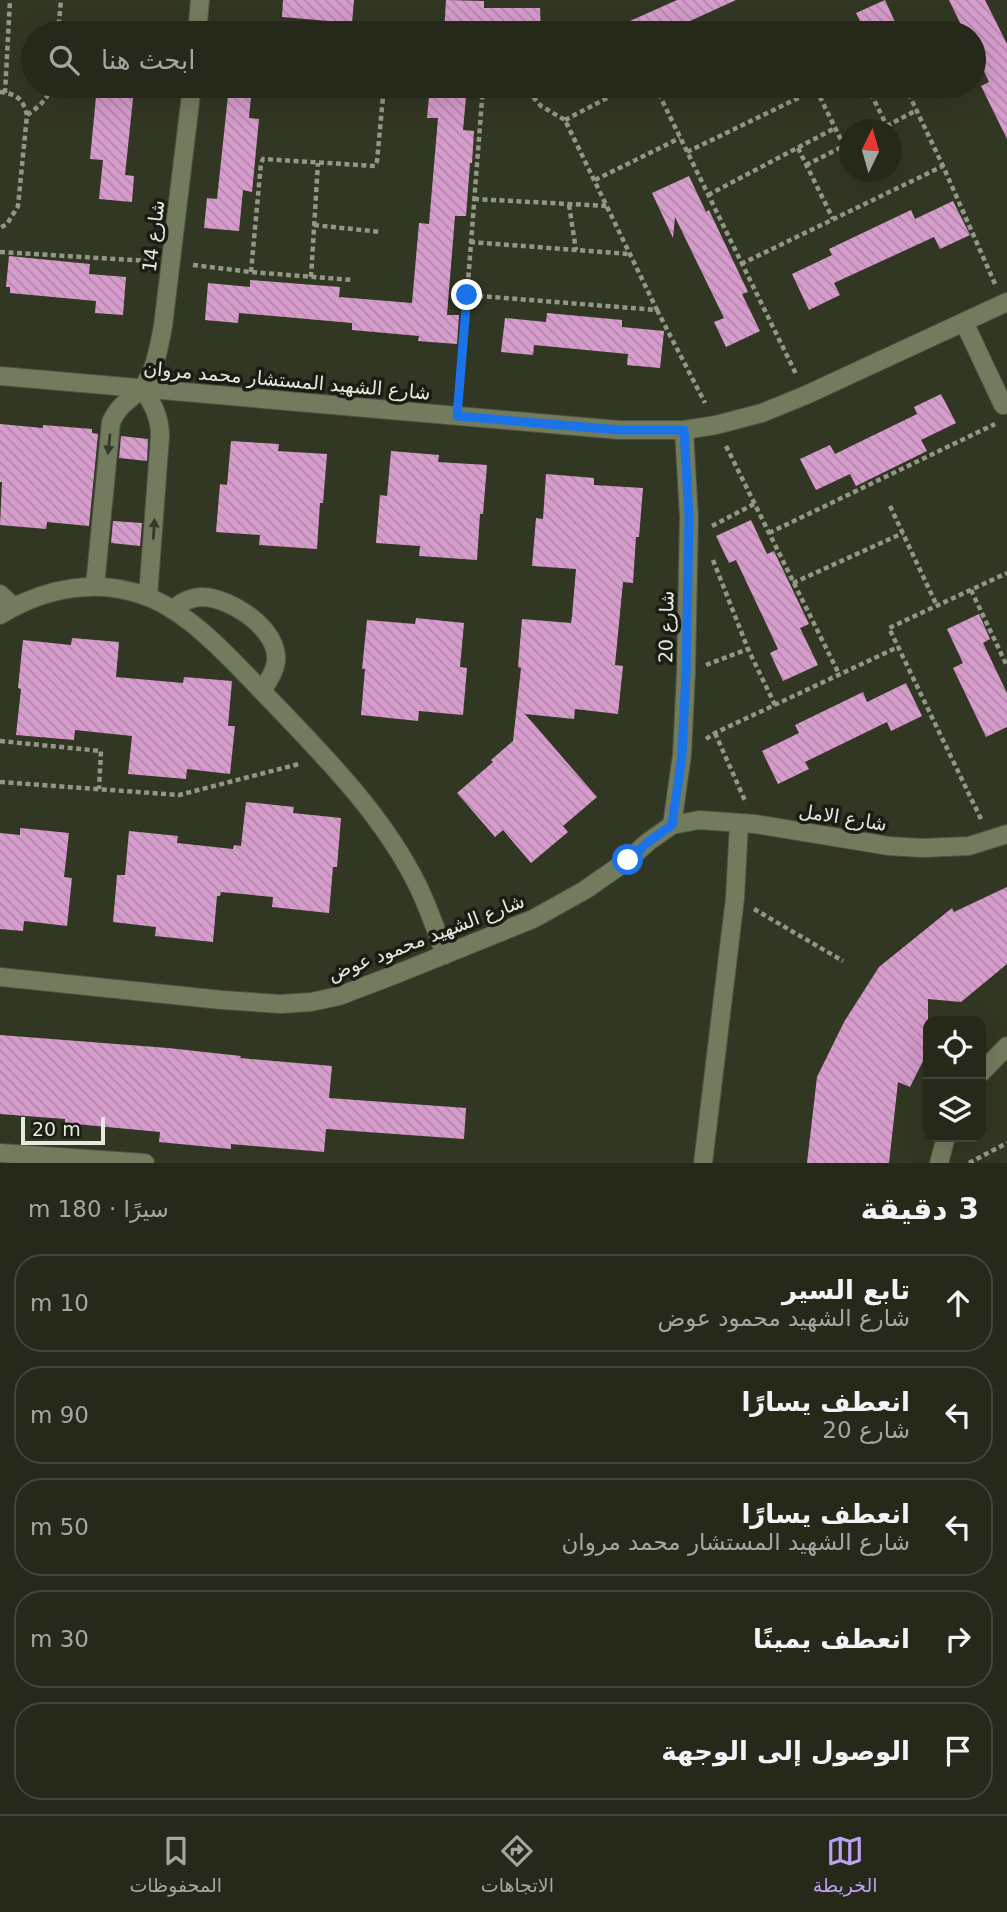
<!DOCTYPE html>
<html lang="ar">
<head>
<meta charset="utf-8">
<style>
  body { margin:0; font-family:"DejaVu Sans","Noto Sans Arabic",sans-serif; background:#2e3123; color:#f1f3f6; direction:rtl }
  .controls { position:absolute; right:21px; bottom:21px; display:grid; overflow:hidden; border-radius:14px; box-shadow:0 7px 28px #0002 }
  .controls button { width:63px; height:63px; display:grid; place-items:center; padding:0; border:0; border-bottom:2px solid #424539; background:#26291a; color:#f1f3f6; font:35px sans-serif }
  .compass { position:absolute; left:839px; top:119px; width:63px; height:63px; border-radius:50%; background:#26291a; box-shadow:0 7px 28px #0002; rotate:5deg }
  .scale { position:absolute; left:21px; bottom:18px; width:84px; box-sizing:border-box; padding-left:7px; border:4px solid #e6eade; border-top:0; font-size:19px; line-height:24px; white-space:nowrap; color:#e6eade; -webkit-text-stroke:5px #1b1d14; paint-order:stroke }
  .stop { position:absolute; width:21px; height:21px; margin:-16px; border:5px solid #1a73e8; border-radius:50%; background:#fff }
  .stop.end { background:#1a73e8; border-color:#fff; box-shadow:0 2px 7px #0008 }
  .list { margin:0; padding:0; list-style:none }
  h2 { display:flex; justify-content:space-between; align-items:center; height:91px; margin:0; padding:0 28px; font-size:30px }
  h2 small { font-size:23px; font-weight:400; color:#a4a6a2 }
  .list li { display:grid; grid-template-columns:46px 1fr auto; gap:21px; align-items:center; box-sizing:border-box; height:98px; margin:0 14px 14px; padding:0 14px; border:2px solid #424539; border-radius:28px }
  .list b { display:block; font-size:26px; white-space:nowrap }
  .list p { margin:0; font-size:23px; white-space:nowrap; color:#a4a6a2 }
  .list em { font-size:23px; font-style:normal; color:#a4a6a2 }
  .icon { flex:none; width:38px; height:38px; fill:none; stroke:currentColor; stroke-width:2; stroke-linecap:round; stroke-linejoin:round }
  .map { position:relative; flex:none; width:1007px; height:1163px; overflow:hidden; direction:ltr }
  .search { position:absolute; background:#26291a; box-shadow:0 7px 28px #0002; left:21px; right:21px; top:21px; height:77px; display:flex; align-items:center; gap:18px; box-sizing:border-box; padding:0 24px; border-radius:38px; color:#a4a6a2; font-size:26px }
  .sheet { height:651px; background:#26291a }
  nav { display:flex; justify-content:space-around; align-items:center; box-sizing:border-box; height:98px; border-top:2px solid #424539; background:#26291a; font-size:19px; color:#a4a6a2 }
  nav a { display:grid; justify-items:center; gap:4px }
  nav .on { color:#bca0f2 }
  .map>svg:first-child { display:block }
  .building { fill:url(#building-back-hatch) }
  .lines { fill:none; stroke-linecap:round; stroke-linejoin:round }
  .minor-casing { stroke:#4f5441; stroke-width:20 }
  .path { stroke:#929787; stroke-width:4.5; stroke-dasharray:5 3.5; stroke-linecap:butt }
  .minor { stroke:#737b5f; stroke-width:18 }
  .oneway { fill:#35392a }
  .route { stroke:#1a73e8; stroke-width:9 }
  .labels { text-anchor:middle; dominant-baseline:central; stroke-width:7; stroke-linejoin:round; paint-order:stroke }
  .street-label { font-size:19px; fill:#e6eade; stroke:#1b1d14 }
</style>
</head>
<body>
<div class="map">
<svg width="1007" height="1163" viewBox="0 0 1007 1163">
  <defs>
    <pattern id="building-back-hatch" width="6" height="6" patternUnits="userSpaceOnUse" patternTransform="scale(1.75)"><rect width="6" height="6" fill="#d69ccc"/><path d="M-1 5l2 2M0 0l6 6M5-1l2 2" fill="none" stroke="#b286aa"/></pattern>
  </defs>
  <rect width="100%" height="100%" fill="#323723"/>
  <g class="building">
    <polygon points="283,0 354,0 352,23 282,17"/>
    <polygon points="446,0 484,1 484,8 540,8 541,33 444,33"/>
    <polygon points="677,0 736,0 679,26 682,33 603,33"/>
    <polygon points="885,0 900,33 866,33 856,13"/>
    <polygon points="949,0 985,0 1007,44 1007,139 981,86 989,82 974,50 974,33 965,33"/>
    <polygon points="97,86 126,86 126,88 134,89 125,175 134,176 132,202 99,199 103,160 90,159"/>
    <polygon points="229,86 252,86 249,118 259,119 252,192 243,190 239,231 204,228 207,198 217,199"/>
    <polygon points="430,86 467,86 463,130 474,131 472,163 470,163 466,216 455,216 447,315 459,315 457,344 418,341 419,336 352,330 352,323 239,313 238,323 205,320 208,283 250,287 250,280 340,287 339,297 412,303 419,223 429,224 438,118 427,118"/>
    <polygon points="689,176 706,212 709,210 748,292 742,294 760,331 726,347 714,322 724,318 675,217 673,238 652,193"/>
    <polygon points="953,201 970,235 940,249 934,237 834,283 840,295 809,310 792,274 832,255 829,249 911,210 915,219"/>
    <polygon points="9,256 90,264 89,274 126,277 123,315 95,313 96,301 10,293 10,287 6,287"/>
    <polygon points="547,313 622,320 622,327 664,331 660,368 627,365 628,354 534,345 533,355 501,352 505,318 546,322"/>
    <polygon points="941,394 956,423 921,440 927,451 856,486 850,474 816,490 800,459 830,445 835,454 917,414 914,407"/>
    <polygon points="0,424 43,428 43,425 92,429 92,433 98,434 89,526 47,522 46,529 0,525 2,482 0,482"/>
    <polygon points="121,436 148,439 147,461 119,458"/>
    <polygon points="231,441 279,444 278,451 327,454 323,503 320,503 317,549 259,545 260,535 216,532 220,484 227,485"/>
    <polygon points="391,451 439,455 438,462 487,465 483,514 480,514 477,560 419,556 420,546 376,543 380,495 387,496"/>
    <polygon points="546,474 594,478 594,485 643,488 639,537 636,537 633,583 623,582 615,665 623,666 618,714 575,709 574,719 525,714 597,797 563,826 568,832 531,863 503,830 495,837 457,793 493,762 491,760 513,741 521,668 518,667 522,619 571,623 572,616 576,569 532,566 536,518 543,519"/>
    <polygon points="751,520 767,554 774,551 809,624 800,628 818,665 783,681 770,653 778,649 736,560 729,563 716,536"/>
    <polygon points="113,521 142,523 140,546 111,543"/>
    <polygon points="979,614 990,639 983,643 1007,693 1007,727 986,737 953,668 963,663 947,629"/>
    <polygon points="416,618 464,623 460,667 467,668 463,715 419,711 418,721 361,715 365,669 362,669 367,620 415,624"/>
    <polygon points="72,638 119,642 116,677 183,683 184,677 232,681 228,726 235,726 230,774 187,769 186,779 128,774 132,736 75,730 74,740 16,735 21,689 18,688 23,640 71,645"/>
    <polygon points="906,683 922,716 891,731 887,722 805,762 809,769 778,784 762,751 799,733 795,725 863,692 867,702"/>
    <polygon points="246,802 294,807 293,813 341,818 337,867 333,867 329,913 272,907 273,897 221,892 220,896 217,896 213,942 155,936 156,927 113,922 117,875 125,875 129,831 178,836 177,843 233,849 234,845 241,846"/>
    <polygon points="20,828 69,833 64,877 72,878 67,926 24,921 23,931 0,929 0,833 20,835"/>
    <polygon points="1007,887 1007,964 961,1002 928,999 928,1051 910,1087 898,1082 889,1163 807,1163 817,1077 844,1022 879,967 952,908 954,912"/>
    <polygon points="0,1035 168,1048 241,1056 240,1058 332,1066 329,1098 466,1108 464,1139 326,1129 324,1152 231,1144 231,1149 159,1142 160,1132 65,1123 65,1119 0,1114"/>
  </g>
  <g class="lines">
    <defs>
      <g id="minor">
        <polyline points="197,33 200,0"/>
        <polyline points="964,322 1003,405"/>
        <polyline points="0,376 619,430 684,430 716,425 762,413 806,395 1007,302"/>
        <path d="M142,388C153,404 160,417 160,436L148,597"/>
        <path d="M95,586L111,422C120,403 128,402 141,389C155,374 159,346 163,326L192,86"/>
        <polyline points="0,594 14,607"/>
        <path d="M173,610C181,602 190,597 203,597C231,598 279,629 276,661C275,672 268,682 262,690"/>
        <path d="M0,615C44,588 98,577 148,597C191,614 230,658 262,691C319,751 381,811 418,886C429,909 437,932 445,955"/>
        <polyline points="672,825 682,755 686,672 689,517 684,430"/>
        <polyline points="0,977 222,1000 281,1004 311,1002 339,996 394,975 533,919 585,890 628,860 648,842 672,825 699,820 755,824 889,846 923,848 969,846 1007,834"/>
        <polyline points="981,1073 1007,1046"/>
        <polyline points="0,1153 145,1163"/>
        <polyline points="703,1163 735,898 739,823"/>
        <polyline points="939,1163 946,1137"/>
      </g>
    </defs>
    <use href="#minor" class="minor-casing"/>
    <g class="path">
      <polyline points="58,33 61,0"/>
      <polyline points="483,86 467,295 657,310 565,120 541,106 524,86"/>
      <polyline points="655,86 796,374"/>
      <polyline points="867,86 887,126"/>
      <polyline points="905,86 943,166 995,284"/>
      <polyline points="816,89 844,146"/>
      <path d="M0,92C17,94 23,99 27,115L18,206L7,224L0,228"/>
      <polyline points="5,93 10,0"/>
      <path d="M27,115C39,107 47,99 53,86"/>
      <polyline points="565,120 630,86"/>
      <polyline points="879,130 917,110"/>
      <polyline points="798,148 833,219"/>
      <polyline points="687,152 823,86"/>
      <polyline points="806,165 850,143"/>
      <polyline points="595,180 680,138"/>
      <polyline points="708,195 835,128"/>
      <polyline points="474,199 608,206"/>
      <polyline points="569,205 576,250"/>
      <polyline points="314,225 381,232"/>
      <polyline points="470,242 629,254"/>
      <polyline points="0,252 149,261"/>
      <polyline points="741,264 943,166"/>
      <polyline points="193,265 251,272 352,280"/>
      <polyline points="251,272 261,163 263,159 375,166 377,161 384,86"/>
      <polyline points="311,277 318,163"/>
      <polyline points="657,310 705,403"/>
      <polyline points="459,395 467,295"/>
      <polyline points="726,446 839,674"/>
      <polyline points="890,506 937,606"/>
      <polyline points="712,526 754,504"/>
      <polyline points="769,533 995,424"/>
      <polyline points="713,560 748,649 775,705"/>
      <polyline points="793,583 903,533"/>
      <polyline points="971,590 1007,666"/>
      <polyline points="706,665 748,649"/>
      <polyline points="715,733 746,803"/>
      <polyline points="706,739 715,733 898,647"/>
      <polyline points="0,741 101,751 99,789"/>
      <polyline points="0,782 179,795 299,764"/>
      <polyline points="981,819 889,628 1007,573"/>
      <polyline points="754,909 843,961"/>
      <polyline points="969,1163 1007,1143"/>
    </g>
    <use href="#minor" class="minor"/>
  </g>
  <defs><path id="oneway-solid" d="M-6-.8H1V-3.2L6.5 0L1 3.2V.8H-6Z" transform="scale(1.75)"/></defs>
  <g class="oneway">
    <use href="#oneway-solid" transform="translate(109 444) rotate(96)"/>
    <use href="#oneway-solid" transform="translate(154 529) rotate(-86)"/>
  </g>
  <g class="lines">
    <polyline class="route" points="467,295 457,416 619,430 684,430 689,517 686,672 682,755 672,825 648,842 628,860"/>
  </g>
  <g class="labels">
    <g class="street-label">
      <text transform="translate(153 236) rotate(-83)">شارع 14</text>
      <text transform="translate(287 380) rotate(5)">شارع الشهيد المستشار محمد مروان</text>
      <text transform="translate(666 627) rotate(-89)">شارع 20</text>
      <text transform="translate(843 817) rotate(9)">شارع الامل</text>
      <text transform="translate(426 937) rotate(-21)">شارع الشهيد محمود عوض</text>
    </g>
  </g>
</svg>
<div class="controls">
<button><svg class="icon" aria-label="locate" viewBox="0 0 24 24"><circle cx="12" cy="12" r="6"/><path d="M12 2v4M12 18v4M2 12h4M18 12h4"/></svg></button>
<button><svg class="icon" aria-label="layers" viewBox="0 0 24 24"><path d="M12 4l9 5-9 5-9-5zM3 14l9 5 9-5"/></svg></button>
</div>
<svg class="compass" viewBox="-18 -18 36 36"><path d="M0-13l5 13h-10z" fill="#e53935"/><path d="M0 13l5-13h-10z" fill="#a4a6a2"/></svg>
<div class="scale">20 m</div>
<div class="stop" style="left:628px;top:860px"></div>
<div class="stop end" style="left:467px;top:295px"></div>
<div class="search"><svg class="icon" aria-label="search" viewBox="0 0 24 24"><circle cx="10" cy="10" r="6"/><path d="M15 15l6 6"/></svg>ابحث هنا</div>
</div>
<section class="sheet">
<h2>3 دقيقة<small>سيرًا · 180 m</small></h2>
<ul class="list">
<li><svg class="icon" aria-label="ahead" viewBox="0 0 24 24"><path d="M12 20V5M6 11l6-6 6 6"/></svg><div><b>تابع السير</b><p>شارع الشهيد محمود عوض</p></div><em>10 m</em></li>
<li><svg class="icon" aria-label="left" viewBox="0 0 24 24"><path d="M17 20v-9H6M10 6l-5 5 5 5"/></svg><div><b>انعطف يسارًا</b><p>شارع 20</p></div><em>90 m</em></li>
<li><svg class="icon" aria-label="left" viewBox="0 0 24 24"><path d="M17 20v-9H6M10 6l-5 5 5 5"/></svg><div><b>انعطف يسارًا</b><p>شارع الشهيد المستشار محمد مروان</p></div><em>50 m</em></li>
<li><svg class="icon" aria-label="right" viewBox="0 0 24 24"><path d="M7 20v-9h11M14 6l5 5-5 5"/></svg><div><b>انعطف يمينًا</b></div><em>30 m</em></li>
<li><svg class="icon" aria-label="arrive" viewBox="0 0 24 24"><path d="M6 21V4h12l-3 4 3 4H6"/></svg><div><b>الوصول إلى الوجهة</b></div></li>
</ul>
</section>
<nav>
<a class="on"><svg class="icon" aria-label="map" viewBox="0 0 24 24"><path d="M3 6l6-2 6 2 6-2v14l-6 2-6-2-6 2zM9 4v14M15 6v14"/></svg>الخريطة</a>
<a><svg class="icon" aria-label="directions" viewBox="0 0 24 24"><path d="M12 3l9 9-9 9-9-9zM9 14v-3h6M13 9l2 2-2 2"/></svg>الاتجاهات</a>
<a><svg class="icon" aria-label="saved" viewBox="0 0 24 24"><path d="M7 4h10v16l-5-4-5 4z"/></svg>المحفوظات</a>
</nav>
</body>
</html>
